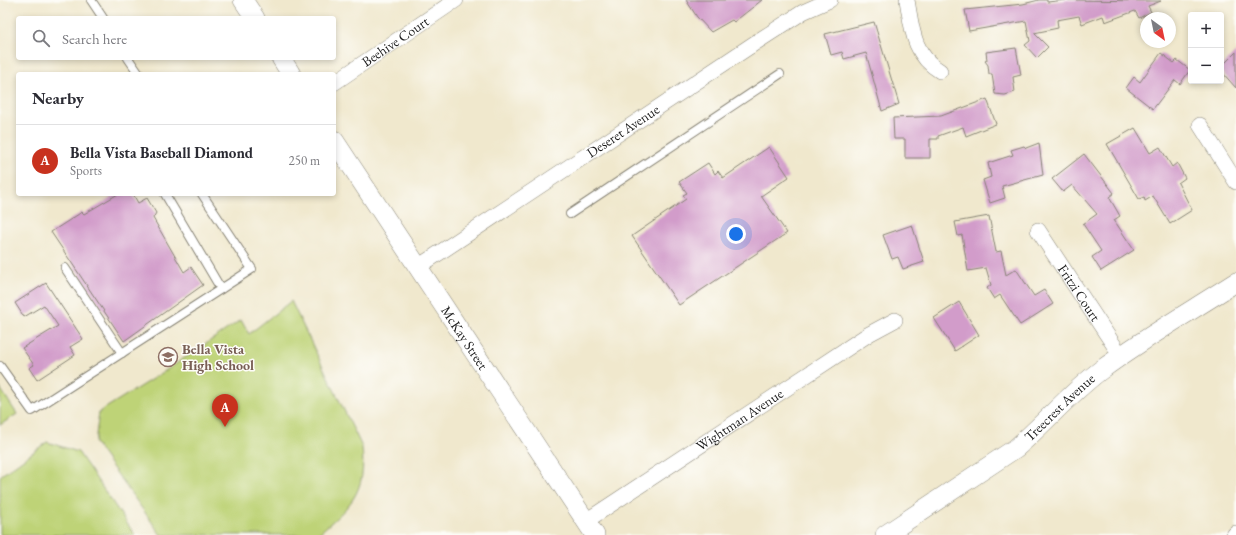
<!DOCTYPE html>
<html lang="en">
<head>
<meta charset="utf-8">
<style>
  body { margin:0; font-family:"EB Garamond",serif; background:#f2f2f3; color:#2b2b33 }
  .controls { position:absolute; right:12px; top:12px; display:grid; overflow:hidden; border-radius:4px; box-shadow:0 2px 6px #0003 }
  .controls button { width:36px; height:36px; display:grid; place-items:center; padding:0; border:0; border-bottom:1px solid #e1e1e2; background:#fff; color:#2b2b33; font:20px sans-serif }
  .compass { position:absolute; left:1140px; top:12px; width:36px; height:36px; border-radius:50%; background:#fff; box-shadow:0 2px 6px #0003; rotate:147deg }
  .you { position:absolute; left:736px; top:234px; width:14px; height:14px; margin:-10px; border:3px solid #fff; border-radius:50%; background:#1a73e8; box-shadow:0 0 0 6px #1a73e833 }
  .badge { display:grid; place-items:center; width:26px; height:26px; border-radius:50%; background:#c8321e; color:#fff; font-size:13px; font-weight:700 }
  .pin { position:absolute; translate:-50% -33px; filter:drop-shadow(0 1px 2px #0008) }
  .pin::after { content:''; position:absolute; top:21px; width:14px; height:12px; background:inherit; clip-path:polygon(0 0,100% 0,50% 100%) }
  .list { margin:0; padding:0; list-style:none }
  h2 { display:flex; justify-content:space-between; align-items:center; height:52px; margin:0; padding:0 16px; font-size:17px }
  h2 small { font-size:13px; font-weight:400; color:#7c7c81 }
  .list li { display:grid; grid-template-columns:26px 1fr auto; gap:12px; align-items:center; box-sizing:border-box; height:72px; padding:0 16px; border-top:1px solid #e1e1e2 }
  .list b { display:block; font-size:15px; white-space:nowrap }
  .list p { margin:0; font-size:13px; white-space:nowrap; color:#7c7c81 }
  .list em { font-size:13px; font-style:normal; color:#7c7c81 }
  .icon { flex:none; width:22px; height:22px; fill:none; stroke:currentColor; stroke-width:2; stroke-linecap:round; stroke-linejoin:round }
  .map { position:relative; flex:none; width:1236px; height:535px; overflow:hidden }
  .search { position:absolute; background:#fff; box-shadow:0 2px 6px #0003; left:16px; top:16px; width:320px; height:44px; display:flex; align-items:center; gap:10px; box-sizing:border-box; padding:0 14px; border-radius:4px; color:#7c7c81; font-size:15px }
  .panel { position:absolute; background:#fff; box-shadow:0 2px 6px #0003; left:16px; top:72px; width:320px; height:124px; border-radius:4px }
  .map>svg:first-child { display:block }
  .green { fill:#bed377; stroke:#6d784a }
  .building { fill:#d29cca }
  .lines { fill:none; stroke-linecap:round; stroke-linejoin:round }
  .service-casing { stroke:#868274; stroke-width:10 }
  .minor-casing { stroke:#868274; stroke-width:16 }
  .tertiary-casing { stroke:#868274; stroke-width:20 }
  .service { stroke:#fff; stroke-width:8 }
  .minor { stroke:#fff; stroke-width:15 }
  .tertiary { stroke:#fff; stroke-width:19 }
  .labels { text-anchor:middle; dominant-baseline:central; stroke-width:3; stroke-linejoin:round; paint-order:stroke }
  .street-label { font-size:14px; fill:#1c1c1c; stroke:#fdfcf7 }
  .education-label { font-size:14px; font-weight:bold; fill:#785e54; stroke:#fdfcf7; text-anchor:start }
</style>
</head>
<body>
<div class="map">
<svg width="1236" height="535" viewBox="0 0 1236 535">
  <rect width="100%" height="100%" fill="#fdfcf7"/>
  <filter id="ink" filterUnits="userSpaceOnUse"><feTurbulence type="fractalNoise" baseFrequency=".025" numOctaves="2"/><feDisplacementMap in="SourceGraphic" scale="8" xChannelSelector="R" yChannelSelector="G"/><feConvolveMatrix kernelMatrix="1 2 1 2 8 2 1 2 1" color-interpolation-filters="sRGB"/></filter>
  <filter id="wash" filterUnits="userSpaceOnUse"><feTurbulence type="fractalNoise" baseFrequency=".012" numOctaves="4" result="noise"/><feDisplacementMap in="SourceGraphic" scale="16" xChannelSelector="R" yChannelSelector="G"/><feGaussianBlur stdDeviation="0.9" result="paint"/><feColorMatrix in="noise" values="0 0 0 0 0 0 0 0 0 0 0 0 0 0 0 0 0 1.4 0 .05"/><feComposite in="paint" operator="in"/></filter>
  <g filter="url(#wash)">
    <rect width="100%" height="100%" fill="#f0e8cd"/>
    <g class="green">
      <path d="M291,301L362,447C367,494 350,506 317,535H161L95,443L99,412L165,371L241,320L249,334Z"/>
      <polygon points="0,388 17,414 0,425"/>
      <polygon points="47,442 78,452 135,535 0,535 0,476"/>
    </g>
    <g id="blocks">
      <g class="building">
        <polygon points="686,0 762,0 734,22 732,20 711,32 697,17"/>
        <polygon points="1039,0 1047,0 1047,2 1067,0 1161,1 1148,6 1151,12 1139,18 1135,11 1105,22 1103,16 1082,24 1079,16 1057,20 1058,28 1034,33 1048,47 1037,58 1025,45 1030,41 1026,21 969,31 965,10 1023,4"/>
        <polygon points="874,22 899,104 882,111 866,53 844,59 842,52 831,55 825,34"/>
        <polygon points="1016,48 1021,75 1013,77 1015,92 1005,95 995,94 992,74 989,74 988,65 985,61 987,60 986,52"/>
        <polygon points="1236,52 1236,88 1221,71 1221,67"/>
        <polygon points="1161,53 1174,63 1177,60 1190,70 1180,84 1175,80 1153,109 1126,88 1134,77 1140,82"/>
        <polygon points="987,99 996,124 966,136 963,127 938,136 938,139 930,139 930,158 905,158 905,139 894,139 893,118 941,116"/>
        <polygon points="1135,128 1150,153 1160,147 1172,167 1177,163 1185,178 1178,183 1192,210 1170,224 1153,196 1145,201 1144,197 1139,199 1107,144"/>
        <polygon points="1039,143 1043,175 1002,186 1005,198 990,203 983,180 991,177 988,163 1013,155 1011,150 1024,146 1026,148"/>
        <polygon points="769,147 789,177 761,196 787,233 679,305 632,236 686,199 683,195 687,193 679,182 708,163 715,174 718,171 723,178"/>
        <polygon points="1084,154 1114,193 1109,197 1120,216 1114,220 1134,250 1101,271 1092,257 1101,251 1083,224 1097,214 1072,185 1063,192 1052,179"/>
        <polygon points="118,194 133,194 138,203 147,198 156,213 153,218 184,272 191,267 203,285 124,341 51,232 82,212 84,214"/>
        <polygon points="989,216 996,252 1001,251 1006,275 1016,269 1034,296 1044,290 1053,304 1020,325 1000,295 994,299 987,288 991,285 986,268 968,271 962,235 958,236 955,222"/>
        <polygon points="912,225 924,262 903,269 898,257 892,259 883,235"/>
        <polygon points="46,283 83,339 70,347 75,355 37,380 29,368 34,365 22,348 58,326 44,305 24,317 15,303"/>
        <polygon points="959,302 979,335 955,351 934,318"/>
      </g>
    </g>
  </g>
  <g filter="url(#ink)">
    <use href="#blocks" fill-opacity="0" stroke="#868274" stroke-width="1"/>
    <g class="lines">
      <defs>
        <g id="service">
          <polyline points="91,0 103,18"/>
          <polyline points="128,58 139,74"/>
          <polyline points="165,194 221,289"/>
          <polyline points="570,214 780,74"/>
          <polyline points="65,268 122,353"/>
          <polyline points="0,366 32,411 252,269 202,194"/>
        </g>
        <g id="minor">
          <path d="M907,0C912,28 913,55 940,71"/>
          <path id="s1" d="M334,83L456,0"/>
          <polyline points="1200,125 1236,182"/>
          <path id="s2" d="M1038,230L1121,356"/>
          <path id="s3" d="M418,267L758,41L803,12L830,0"/>
          <path id="s4" d="M586,521L869,334L895,320"/>
          <polyline points="1234,535 1236,533"/>
        </g>
        <g id="tertiary">
          <polyline points="243,0 255,18"/>
          <polyline points="281,58 291,74"/>
          <path id="s5" d="M334,140L595,535"/>
          <path id="s6" d="M885,535L1016,448C1045,423 1070,393 1101,370C1144,338 1191,311 1236,282"/>
        </g>
      </defs>
      <use href="#service" class="service-casing"/>
      <use href="#minor" class="minor-casing"/>
      <use href="#tertiary" class="tertiary-casing"/>
      <use href="#service" class="service"/>
      <use href="#minor" class="minor"/>
      <use href="#tertiary" class="tertiary"/>
    </g>
  </g>
  <defs>
    <symbol id="school-ring" viewBox="-11 -11 22 22"><circle r="9.5" fill="#fdfcf7" stroke="#8d6e63" stroke-width="1.5"/><path d="M0-5L7-2L0 1L-7-2ZM-4 1L0 2.5L4 1V4Q0 6-4 4Z" fill="#8d6e63"/></symbol>
  </defs>
  <g fill-rule="evenodd">
    <use href="#school-ring" x="157" y="346" width="22" height="22"/>
  </g>
  <g class="labels">
    <g class="street-label">
      <text stroke="none"><textPath href="#s1" startOffset="74">Beehive Court</textPath></text>
      <text stroke="none"><textPath href="#s3" startOffset="246">Deseret Avenue</textPath></text>
      <text stroke="none"><textPath href="#s2" startOffset="75">Fritzi Court</textPath></text>
      <text stroke="none"><textPath href="#s5" startOffset="237">McKay Street</textPath></text>
      <text stroke="none"><textPath href="#s6" startOffset="217">Treecrest Avenue</textPath></text>
      <text stroke="none"><textPath href="#s4" startOffset="184">Wightman Avenue</textPath></text>
    </g>
    <g class="education-label">
      <text x="182" y="349">Bella Vista<tspan x="182" dy="16">High School</tspan></text>
    </g>
  </g>
</svg>
<div class="controls">
<button>+</button>
<button>−</button>
</div>
<svg class="compass" viewBox="-18 -18 36 36"><path d="M0-13l5 13h-10z" fill="#e53935"/><path d="M0 13l5-13h-10z" fill="#7c7c81"/></svg>
<div class="you"></div>
<div class="pin badge" style="left:225px;top:427px">A</div>
<div class="search"><svg class="icon" aria-label="search" viewBox="0 0 24 24"><circle cx="10" cy="10" r="6"/><path d="M15 15l6 6"/></svg>Search here</div>
<section class="panel">
<h2>Nearby<small></small></h2>
<ul class="list">
<li><span class="badge">A</span><div><b>Bella Vista Baseball Diamond</b><p>Sports</p></div><em>250 m</em></li>
</ul>
</section>
</div>
</body>
</html>
